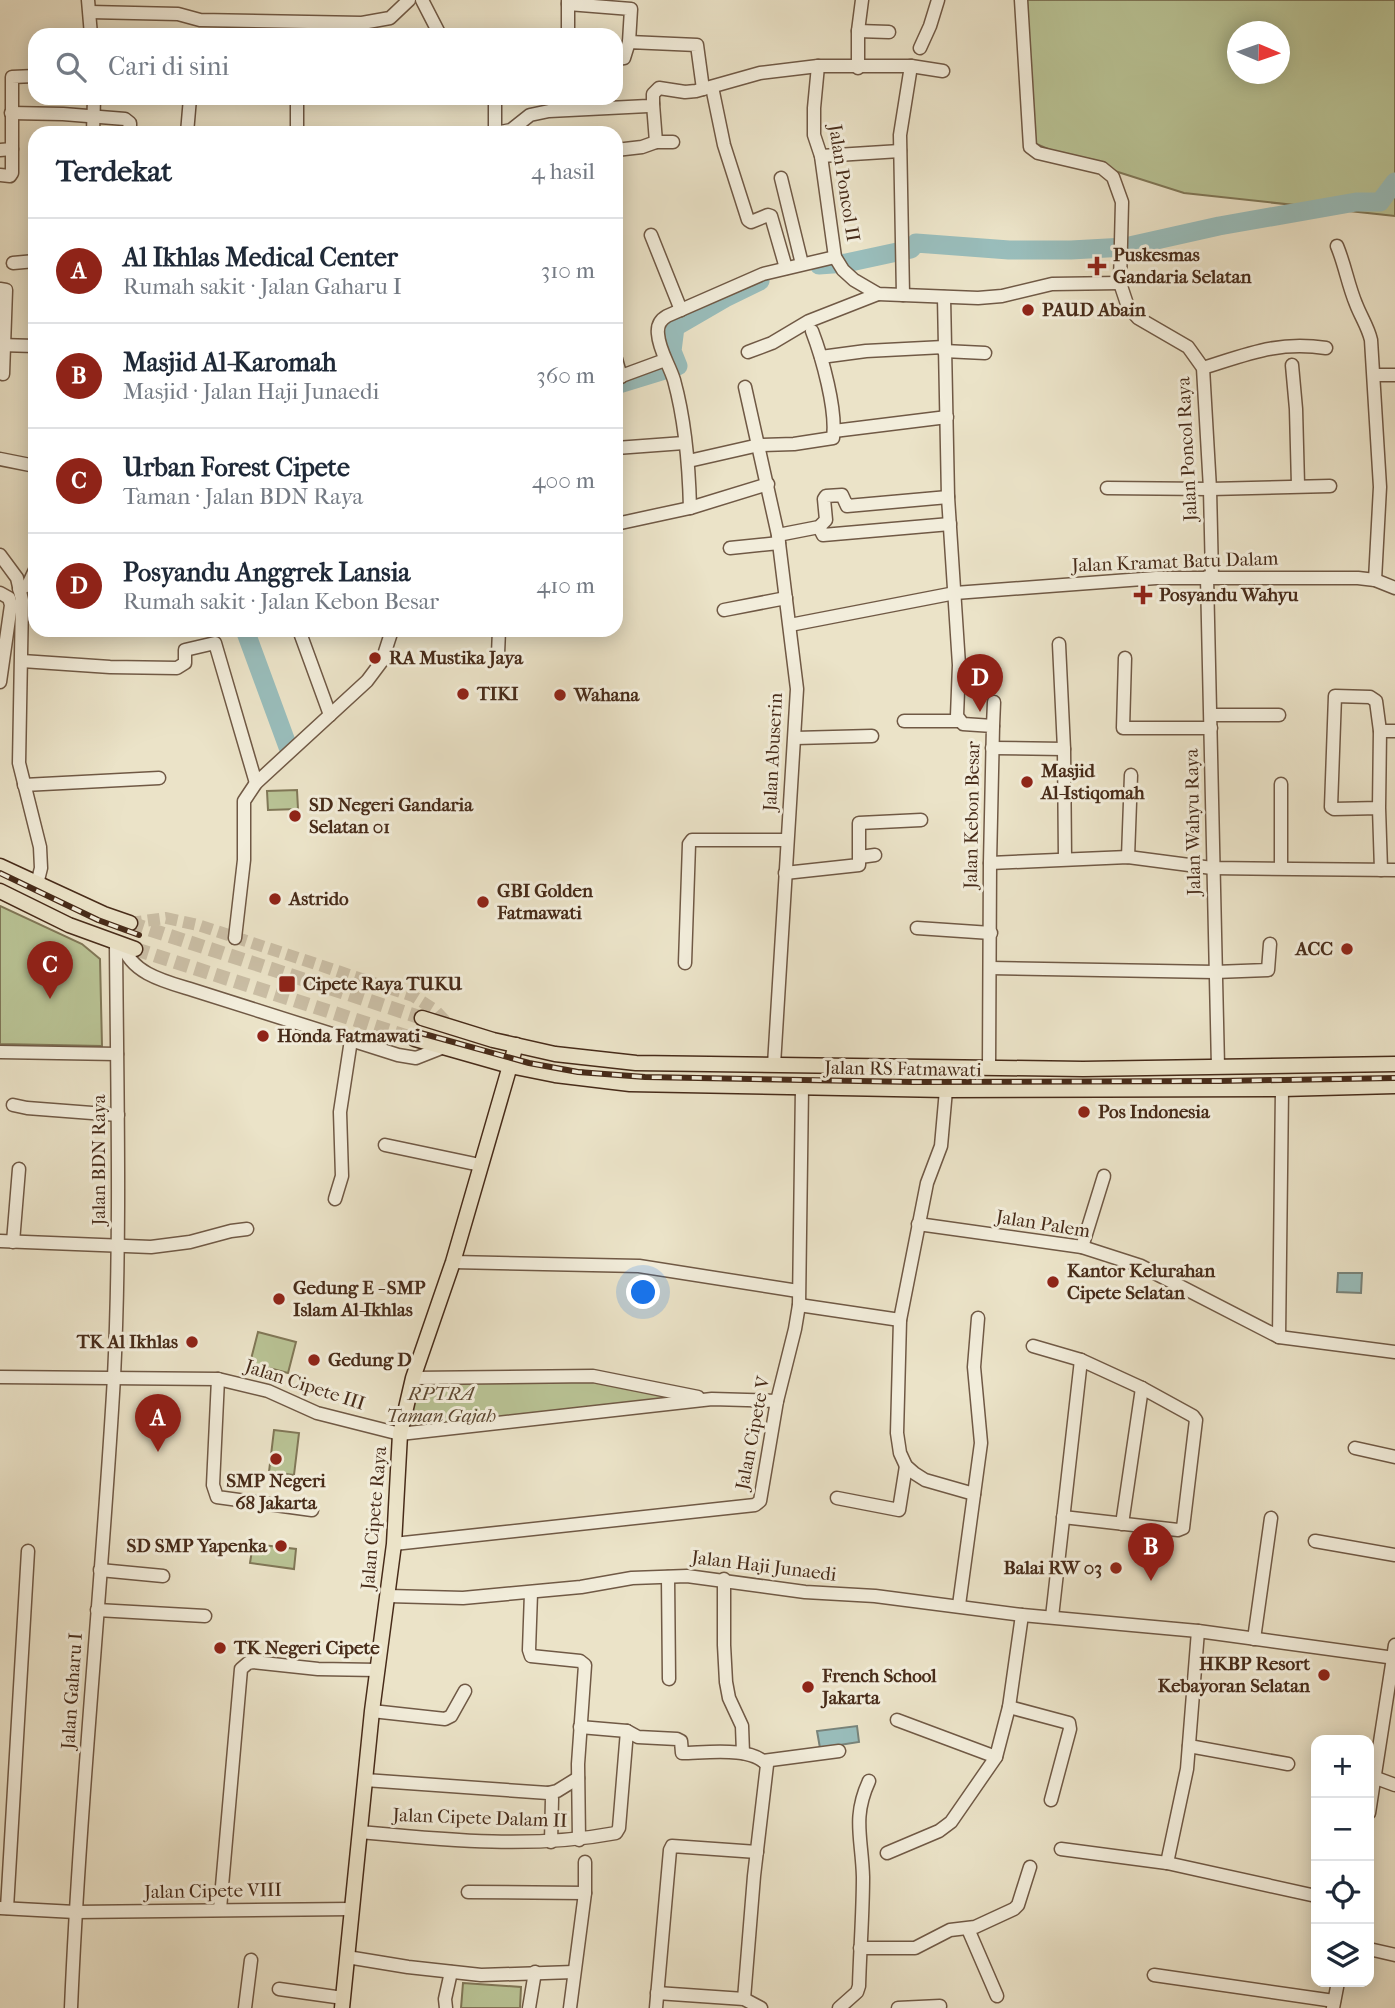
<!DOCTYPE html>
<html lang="id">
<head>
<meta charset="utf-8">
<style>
  body { margin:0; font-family:"IM FELL French Canon",serif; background:#f6f6f7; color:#1f2937 }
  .controls { position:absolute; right:21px; bottom:21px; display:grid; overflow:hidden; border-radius:14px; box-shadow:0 4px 18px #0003 }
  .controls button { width:63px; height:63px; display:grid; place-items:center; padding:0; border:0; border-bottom:2px solid #e0e1e3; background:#fff; color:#1f2937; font:35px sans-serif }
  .compass { position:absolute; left:1227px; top:21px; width:63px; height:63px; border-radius:50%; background:#fff; box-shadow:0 4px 18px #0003; rotate:92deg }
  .you { position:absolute; left:644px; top:1293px; width:24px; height:24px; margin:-18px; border:5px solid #fff; border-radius:50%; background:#1a73e8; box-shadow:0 0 0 10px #1a73e833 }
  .badge { display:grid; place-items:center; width:46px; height:46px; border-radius:50%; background:#8f2418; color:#fff; font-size:23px; font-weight:700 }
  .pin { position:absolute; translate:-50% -58px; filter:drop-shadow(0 2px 4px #0008) }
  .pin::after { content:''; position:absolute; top:37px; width:24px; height:21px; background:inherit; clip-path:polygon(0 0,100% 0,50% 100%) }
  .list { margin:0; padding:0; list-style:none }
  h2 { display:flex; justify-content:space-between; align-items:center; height:91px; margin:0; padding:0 28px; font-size:30px }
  h2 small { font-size:23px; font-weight:400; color:#747a83 }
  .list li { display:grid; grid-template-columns:46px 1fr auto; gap:21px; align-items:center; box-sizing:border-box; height:105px; padding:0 28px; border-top:2px solid #e0e1e3 }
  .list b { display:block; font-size:26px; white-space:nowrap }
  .list p { margin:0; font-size:23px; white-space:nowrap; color:#747a83 }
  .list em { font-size:23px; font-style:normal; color:#747a83 }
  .icon { flex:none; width:38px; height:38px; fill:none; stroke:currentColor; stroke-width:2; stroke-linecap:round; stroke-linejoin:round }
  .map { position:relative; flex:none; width:1395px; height:2008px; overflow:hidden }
  .search { position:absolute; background:#fff; box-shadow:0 4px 18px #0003; left:28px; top:28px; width:595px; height:77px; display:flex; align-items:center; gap:18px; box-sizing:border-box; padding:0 24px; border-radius:21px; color:#747a83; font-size:26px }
  .panel { position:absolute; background:#fff; box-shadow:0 4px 18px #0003; left:28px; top:126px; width:595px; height:511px; border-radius:21px }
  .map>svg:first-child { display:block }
  .green { fill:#b9c395; stroke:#807757; stroke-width:2; fill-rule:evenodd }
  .water { fill:#99bdbb; stroke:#78837a; stroke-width:2 }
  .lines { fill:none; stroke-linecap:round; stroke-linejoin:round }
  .river { stroke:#99bdbb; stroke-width:19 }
  .minor-tunnel { stroke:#cabea5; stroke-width:12; stroke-dasharray:12 6; stroke-linecap:butt }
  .major-tunnel { stroke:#cabea5; stroke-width:14; stroke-dasharray:14 7; stroke-linecap:butt }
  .minor-casing { stroke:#705945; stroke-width:15 }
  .major-casing { stroke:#472b19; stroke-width:17 }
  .minor { stroke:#f2eddb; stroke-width:12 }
  .major { stroke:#ebe3c8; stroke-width:14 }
  .rail-casing { stroke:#472b19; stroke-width:6 }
  .rail { stroke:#f2eddb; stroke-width:3.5; stroke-dasharray:10; stroke-linecap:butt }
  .poi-dot { fill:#8f2418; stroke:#f2eddb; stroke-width:2.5 }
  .labels { text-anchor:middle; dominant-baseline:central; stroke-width:6; stroke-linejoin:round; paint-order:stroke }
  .street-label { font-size:19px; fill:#472b19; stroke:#f2eddb }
  .poi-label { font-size:19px; font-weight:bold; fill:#472b19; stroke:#f2eddb; text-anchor:start }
  .park-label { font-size:19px; font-style:italic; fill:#5e4932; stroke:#f2eddb }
</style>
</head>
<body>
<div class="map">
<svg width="1395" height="2008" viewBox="0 0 1395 2008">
  <rect width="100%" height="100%" fill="#ebe3c8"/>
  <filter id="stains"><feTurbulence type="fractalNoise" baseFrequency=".00286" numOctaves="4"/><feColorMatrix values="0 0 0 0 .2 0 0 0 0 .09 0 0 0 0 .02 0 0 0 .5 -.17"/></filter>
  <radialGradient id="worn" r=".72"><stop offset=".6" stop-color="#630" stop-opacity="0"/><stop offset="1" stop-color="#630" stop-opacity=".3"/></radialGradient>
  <g class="green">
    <path d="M1027,0H1395V216L1184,193L1055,152L1034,143ZM1238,32H1280V74H1238Z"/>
    <polygon points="297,790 298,809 268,810 267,791"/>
    <polygon points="0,906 82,944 100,959 102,1046 0,1044"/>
    <polygon points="258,1332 296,1342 288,1373 250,1363"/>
    <polygon points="586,1379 687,1398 404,1432 415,1382"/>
    <polygon points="274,1430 299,1433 294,1475 269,1472"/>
    <polygon points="253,1544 296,1549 294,1569 250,1563"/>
    <polygon points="463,1983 521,1987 520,2008 461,2008"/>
  </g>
  <g class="water">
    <polygon points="1338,1273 1362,1273 1361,1293 1337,1292"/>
    <polygon points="857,1726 859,1742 820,1748 817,1731"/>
  </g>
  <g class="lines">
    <g class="river">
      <polyline points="819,265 846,263 911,249 916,243 1009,250 1071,250 1125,247 1219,226 1356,202 1380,202 1395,182"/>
      <polyline points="616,385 678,366 672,351 675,327 725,298 760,281"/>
      <polyline points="245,630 288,747"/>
    </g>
    <polyline class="minor-tunnel" points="130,923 166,918 198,925 413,996 435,1010 450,1026"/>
    <g class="major-tunnel">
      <polyline points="130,923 422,1018"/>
      <polyline points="135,949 415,1039"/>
    </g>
    <defs>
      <g id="minor">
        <polyline points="88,0 91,35"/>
        <polyline points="422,0 440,35"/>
        <polyline points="1021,0 1030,147 1038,153 1102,168 1113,177 1122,202 1120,283 1128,307 1138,318 1188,347 1203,368 1210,489 1212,577"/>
        <polyline points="568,4 631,9 629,42"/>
        <polyline points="90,12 178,14 200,20 362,23 390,18 409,0"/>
        <polyline points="858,31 889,32"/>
        <polyline points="568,35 568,0"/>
        <polyline points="920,48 930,26 938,0"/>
        <polyline points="616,59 624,58 629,42 697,45 703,89"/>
        <polyline points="818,66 814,108 814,135 821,156 835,257 843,270 854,280 878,294 978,298 1002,296 1052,284 1120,283"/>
        <polyline points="858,68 858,31 862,0"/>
        <polyline points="712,87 724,145 748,220 751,222 768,215 771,216 786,268"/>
        <polyline points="495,98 495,133"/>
        <polyline points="653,104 656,142 673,142"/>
        <polyline points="11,113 63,114 125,119 130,123 130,133"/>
        <polyline points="93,133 94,98"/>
        <polyline points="187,133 190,98"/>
        <polyline points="297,133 297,98"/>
        <polyline points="495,133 511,130 530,115 549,111 648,106 653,104 653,94 659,88 685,92 696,91 760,73 818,66 911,66 943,71"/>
        <polyline points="0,150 12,149 12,77 35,76"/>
        <polyline points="616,150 642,147 656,142"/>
        <polyline points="821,156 900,151"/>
        <polyline points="0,175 10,176 12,173 12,149"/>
        <polyline points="781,178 802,264"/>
        <polyline points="651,235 681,310"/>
        <path d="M1337,246C1345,265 1348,285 1356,304C1361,317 1368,327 1371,340L1380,487L1375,580"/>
        <polyline points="13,263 35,261"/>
        <polyline points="0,289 6,290 3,374"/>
        <polyline points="903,295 900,135 911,66"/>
        <polyline points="944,297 948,497 959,665 957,716 963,724 993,726 990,863 989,1067"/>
        <polyline points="0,345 35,346"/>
        <polyline points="944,351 985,353"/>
        <polyline points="748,352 772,343 809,321 878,294"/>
        <polyline points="821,357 866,351 944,347"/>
        <polyline points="616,359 621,377"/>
        <polyline points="1292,365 1296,409 1298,485"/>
        <path d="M1203,368C1248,354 1277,341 1326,348"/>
        <polyline points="1374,375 1395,375"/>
        <polyline points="616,378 665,360"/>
        <polyline points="745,387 778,535 797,689 774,1065"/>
        <polyline points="834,431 947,417"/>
        <polyline points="616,448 684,443"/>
        <polyline points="0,459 35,466"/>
        <path d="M693,460L759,445L794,444L833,438C837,410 822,357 812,331"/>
        <polyline points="1107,488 1210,489 1330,486"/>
        <path d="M690,508C689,466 685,420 674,380C669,364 659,350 658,334C657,326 660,320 667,316L763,274L835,257"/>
        <polyline points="616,524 690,508 768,484"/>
        <polyline points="819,527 823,535 950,524"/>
        <polyline points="778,535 819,527 826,520 824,499 826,496 842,495 847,506 948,497"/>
        <polyline points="730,548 779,543"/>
        <polyline points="0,555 17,578 22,600 19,763 40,847 41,868 37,884"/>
        <polyline points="1207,577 1218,1067"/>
        <polyline points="19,589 28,585 35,570"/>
        <polyline points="0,593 9,598 11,605 0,682"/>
        <polyline points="724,610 786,598"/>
        <polyline points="790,625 955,593 1156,578 1358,578 1375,580 1395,588"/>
        <polyline points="299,630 330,715"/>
        <polyline points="1059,644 1064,749 1065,858"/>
        <polyline points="498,654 499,630"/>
        <polyline points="1125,658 1123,728 1211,728"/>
        <polyline points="22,661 110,667 177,668 185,663 185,650 215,643 256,783"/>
        <polyline points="1211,715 1279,715"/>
        <polyline points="904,721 959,721"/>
        <polyline points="993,726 994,702"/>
        <polyline points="1380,731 1395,731"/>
        <polyline points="795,738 872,736"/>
        <polyline points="992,748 1064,749"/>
        <polyline points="1281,784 1281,868"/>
        <polyline points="24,785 159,778"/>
        <polyline points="1379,808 1334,809 1331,807 1335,696 1370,697 1376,701 1380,731 1379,808 1381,870"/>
        <polyline points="860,857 875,855"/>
        <polyline points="1128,857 1131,775"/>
        <polyline points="990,863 1128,857 1212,868 1395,870"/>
        <polyline points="785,873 859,865 859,823 921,820"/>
        <polyline points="917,928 991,933"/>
        <polyline points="235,938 244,860 244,801 256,783 367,681 382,661 392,630"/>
        <path d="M123,945C131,974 167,982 193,990L398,1055L416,1058L444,1047"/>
        <polyline points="685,963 689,844 692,840 787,840"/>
        <polyline points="990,968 1215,972 1268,970 1270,944"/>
        <polyline points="0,1052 117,1054"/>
        <polyline points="946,1090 941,1146 927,1183 900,1320 897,1433 900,1453 906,1466 914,1473 925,1480 974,1494"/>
        <polyline points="13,1105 27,1108 118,1115"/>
        <polyline points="385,1145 480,1165"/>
        <polyline points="335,1199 342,1176 340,1112 351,1040"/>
        <polyline points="918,1224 1082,1247 1141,1266 1279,1337 1395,1352"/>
        <polyline points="0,1241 151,1247 190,1242 231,1231 247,1229"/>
        <polyline points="13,1242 19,1169"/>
        <polyline points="1082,1247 1104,1176"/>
        <polyline points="453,1262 639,1266 798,1291"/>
        <polyline points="799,1305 900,1320"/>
        <polyline points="1279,1337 1282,1089"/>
        <polyline points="1033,1346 1081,1360 1142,1388 1193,1416 1196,1420 1183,1528 1178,1530 1063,1517"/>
        <polyline points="0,1377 218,1379 268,1391 317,1413 400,1434 712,1399 777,1401"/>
        <polyline points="413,1378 593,1376 698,1397"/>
        <polyline points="218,1379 213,1485 217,1497 312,1510"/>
        <polyline points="1355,1448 1395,1457"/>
        <polyline points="837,1498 899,1510 906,1466"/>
        <polyline points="1122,1524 1142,1388"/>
        <polyline points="1315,1541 1395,1555"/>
        <polyline points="394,1544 755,1505 760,1501 777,1401 795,1329 799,1305 802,1087"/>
        <polyline points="100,1570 163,1576"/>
        <polyline points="668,1577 669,1679"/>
        <polyline points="724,1579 724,1645 726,1682 729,1698 742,1726 743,1753"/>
        <polyline points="531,1593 529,1650 531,1656 580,1661 585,1665 578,1764 579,1840"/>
        <polyline points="388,1596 463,1598 581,1587 632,1578 687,1576 805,1592 875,1596 1022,1615 1198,1631 1395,1658"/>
        <polyline points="959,1605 981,1443 974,1367 978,1318"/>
        <polyline points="97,1610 205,1616"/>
        <polyline points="1052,1617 1081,1360"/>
        <polyline points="1254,1639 1271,1518"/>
        <polyline points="1009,1707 1069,1723 1070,1729 1051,1800"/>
        <polyline points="372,1711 445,1719 451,1716 465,1691"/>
        <polyline points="897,1720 996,1757"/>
        <path d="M580,1727L627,1731L638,1737L677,1739L681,1741L682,1753C705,1753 752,1746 767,1765L754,1876L744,1999"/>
        <polyline points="1189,1746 1288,1764"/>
        <polyline points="763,1761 839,1751"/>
        <polyline points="1376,1778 1395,1785"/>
        <polyline points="365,1780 548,1793 551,1794 552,1799 551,1842"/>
        <polyline points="548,1793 557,1791 578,1778"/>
        <polyline points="1369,1813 1395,1645"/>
        <path d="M360,1832C445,1840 532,1849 616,1833L619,1828L627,1731"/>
        <polyline points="1061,1849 1167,1863 1316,1896"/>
        <polyline points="887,1853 939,1831 951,1822 996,1757 1009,1707 1022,1615"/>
        <polyline points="1167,1863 1187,1769 1198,1631"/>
        <polyline points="468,1892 585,1893"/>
        <polyline points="0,1908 75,1912 352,1909"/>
        <polyline points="7,1908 28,1551"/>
        <polyline points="220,1909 241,1669 248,1663 253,1662 318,1669 378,1670"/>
        <polyline points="968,1929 997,1996"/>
        <polyline points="860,1948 915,1948 950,1930 975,1927 1014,1909 1018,1905 1030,1867"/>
        <polyline points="1369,1949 1395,1955"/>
        <polyline points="347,1957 408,1967 481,1975 574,1972"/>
        <polyline points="1154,1975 1334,2001"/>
        <polyline points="279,1989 343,1998"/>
        <polyline points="657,1993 744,1999 761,2008"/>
        <path d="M71,2008C80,1797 102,1587 114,1377C121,1232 117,1087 116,943"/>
        <polyline points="245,2008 251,1960"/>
        <polyline points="446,2008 445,1999 451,1972"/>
        <polyline points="529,2008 535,1972"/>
        <polyline points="570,2008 585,1893 585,1862"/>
        <polyline points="656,2008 670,1850 672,1846 757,1852"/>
        <path d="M839,2008L857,1992L859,1986C860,1950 863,1913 863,1877C862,1838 852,1818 869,1781"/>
        <polyline points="898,2008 940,2006"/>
        <polyline points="1333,2008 1338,1982"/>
      </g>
      <g id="major">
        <polyline points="0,866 104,914 130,923"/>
        <polyline points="0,891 69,925 135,949"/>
        <polyline points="422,1018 493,1040 555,1054 636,1063 1083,1069 1395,1064"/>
        <polyline points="415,1039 510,1066 555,1075 630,1084 946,1090 1282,1089 1395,1086"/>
        <polyline points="342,2008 372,1711 394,1544 400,1434 413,1378 453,1262 516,1045"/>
      </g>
    </defs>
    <use href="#minor" class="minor-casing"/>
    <use href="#major" class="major-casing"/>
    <use href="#minor" class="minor"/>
    <use href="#major" class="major"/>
    <defs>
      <g id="rail">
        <polyline points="0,873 98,920 139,935"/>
        <polyline points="417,1032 529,1063 578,1072 645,1077 913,1082 1219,1081 1395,1078"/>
      </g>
    </defs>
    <use href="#rail" class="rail-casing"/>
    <use href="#rail" class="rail"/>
  </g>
  <g class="poi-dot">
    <path d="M1093.5 255.5h7v7h7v7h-7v7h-7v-7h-7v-7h7z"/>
    <circle cx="1028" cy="310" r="7"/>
    <path d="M1139.5 584.5h7v7h7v7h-7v7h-7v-7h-7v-7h7z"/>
    <circle cx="375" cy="658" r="7"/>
    <circle cx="463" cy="694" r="7"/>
    <circle cx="560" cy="695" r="7"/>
    <circle cx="1027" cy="782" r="7"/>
    <circle cx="295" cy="816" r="7"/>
    <circle cx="275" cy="899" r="7"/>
    <circle cx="483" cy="902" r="7"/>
    <circle cx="1347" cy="949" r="7"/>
    <rect x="278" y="975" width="18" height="18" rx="3.5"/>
    <circle cx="263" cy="1036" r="7"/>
    <circle cx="1084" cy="1112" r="7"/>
    <circle cx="1053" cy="1282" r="7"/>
    <circle cx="279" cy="1299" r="7"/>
    <circle cx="192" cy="1342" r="7"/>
    <circle cx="314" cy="1360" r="7"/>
    <circle cx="276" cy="1459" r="7"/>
    <circle cx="281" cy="1546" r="7"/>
    <circle cx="1116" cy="1568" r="7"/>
    <circle cx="220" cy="1648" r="7"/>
    <circle cx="1324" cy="1675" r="7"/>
    <circle cx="808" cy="1687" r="7"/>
  </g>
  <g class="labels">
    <g class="street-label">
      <text transform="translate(844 183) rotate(81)">Jalan Poncol II</text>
      <text transform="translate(1187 449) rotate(-93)">Jalan Poncol Raya</text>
      <text transform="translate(1175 562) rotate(-2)">Jalan Kramat Batu Dalam</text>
      <text transform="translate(773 752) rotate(-87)">Jalan Abuserin</text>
      <text transform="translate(972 815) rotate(-89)">Jalan Kebon Besar</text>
      <text transform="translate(1193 822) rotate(-91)">Jalan Wahyu Raya</text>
      <text transform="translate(903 1069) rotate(1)">Jalan RS Fatmawati</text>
      <text transform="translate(99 1160) rotate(-90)">Jalan BDN Raya</text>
      <text transform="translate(1043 1224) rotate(9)">Jalan Palem</text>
      <text transform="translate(305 1385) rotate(18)">Jalan Cipete III</text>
      <text transform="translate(753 1433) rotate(-79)">Jalan Cipete V</text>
      <text transform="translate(374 1518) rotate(-85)">Jalan Cipete Raya</text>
      <text transform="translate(764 1566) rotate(7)">Jalan Haji Junaedi</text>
      <text transform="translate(72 1691) rotate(-86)">Jalan Gaharu I</text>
      <text transform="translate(480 1818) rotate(2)">Jalan Cipete Dalam II</text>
      <text transform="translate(213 1891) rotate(-1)">Jalan Cipete VIII</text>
    </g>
    <g class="poi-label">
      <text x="1113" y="255">Puskesmas<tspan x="1113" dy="22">Gandaria Selatan</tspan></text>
      <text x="1042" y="310">PAUD Abain</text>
      <text x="1159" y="595">Posyandu Wahyu</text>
      <text x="389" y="658">RA Mustika Jaya</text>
      <text x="477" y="694">TIKI</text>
      <text x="574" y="695">Wahana</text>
      <text x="1041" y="771">Masjid<tspan x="1041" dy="22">Al-Istiqomah</tspan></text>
      <text x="309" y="805">SD Negeri Gandaria<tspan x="309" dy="22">Selatan 01</tspan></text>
      <text x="497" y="891">GBI Golden<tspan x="497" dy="22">Fatmawati</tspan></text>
      <text x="289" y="899">Astrido</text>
      <text x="1333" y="949" text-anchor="end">ACC</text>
      <text x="303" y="984">Cipete Raya TUKU</text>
      <text x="277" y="1036">Honda Fatmawati</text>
      <text x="1098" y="1112">Pos Indonesia</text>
      <text x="1067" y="1271">Kantor Kelurahan<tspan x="1067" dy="22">Cipete Selatan</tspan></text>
      <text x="293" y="1288">Gedung E - SMP<tspan x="293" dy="22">Islam Al-Ikhlas</tspan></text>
      <text x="178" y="1342" text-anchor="end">TK Al Ikhlas</text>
      <text x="328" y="1360">Gedung D</text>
      <text x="276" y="1481" text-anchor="middle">SMP Negeri<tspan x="276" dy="22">68 Jakarta</tspan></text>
      <text x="267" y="1546" text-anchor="end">SD SMP Yapenka</text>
      <text x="1102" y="1568" text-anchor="end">Balai RW 03</text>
      <text x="234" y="1648">TK Negeri Cipete</text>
      <text x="1310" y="1664" text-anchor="end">HKBP Resort<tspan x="1310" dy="22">Kebayoran Selatan</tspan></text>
      <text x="822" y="1676">French School<tspan x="822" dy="22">Jakarta</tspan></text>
    </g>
    <g class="park-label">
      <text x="441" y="1394">RPTRA<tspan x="441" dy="22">Taman Gajah</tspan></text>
    </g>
  </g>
  <rect width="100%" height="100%" filter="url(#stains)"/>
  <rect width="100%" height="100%" fill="url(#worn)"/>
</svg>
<div class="controls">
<button>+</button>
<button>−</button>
<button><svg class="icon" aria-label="locate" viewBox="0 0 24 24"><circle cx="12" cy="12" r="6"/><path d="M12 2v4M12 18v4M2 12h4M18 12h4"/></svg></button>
<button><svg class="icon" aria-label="layers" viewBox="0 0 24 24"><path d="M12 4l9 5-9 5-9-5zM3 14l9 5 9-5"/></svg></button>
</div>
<svg class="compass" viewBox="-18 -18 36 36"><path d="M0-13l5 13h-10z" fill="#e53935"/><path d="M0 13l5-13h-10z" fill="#747a83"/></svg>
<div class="you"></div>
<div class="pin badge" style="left:158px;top:1452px">A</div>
<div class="pin badge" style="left:1151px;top:1581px">B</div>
<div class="pin badge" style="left:50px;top:999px">C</div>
<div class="pin badge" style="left:980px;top:712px">D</div>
<div class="search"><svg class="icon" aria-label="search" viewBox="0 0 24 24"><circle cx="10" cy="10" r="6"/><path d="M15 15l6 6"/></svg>Cari di sini</div>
<section class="panel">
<h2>Terdekat<small>4 hasil</small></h2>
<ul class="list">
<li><span class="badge">A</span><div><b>Al Ikhlas Medical Center</b><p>Rumah sakit · Jalan Gaharu I</p></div><em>310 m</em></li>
<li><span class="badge">B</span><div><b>Masjid Al-Karomah</b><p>Masjid · Jalan Haji Junaedi</p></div><em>360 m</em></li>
<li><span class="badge">C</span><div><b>Urban Forest Cipete</b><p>Taman · Jalan BDN Raya</p></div><em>400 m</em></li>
<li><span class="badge">D</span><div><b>Posyandu Anggrek Lansia</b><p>Rumah sakit · Jalan Kebon Besar</p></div><em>410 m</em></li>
</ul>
</section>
</div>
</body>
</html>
